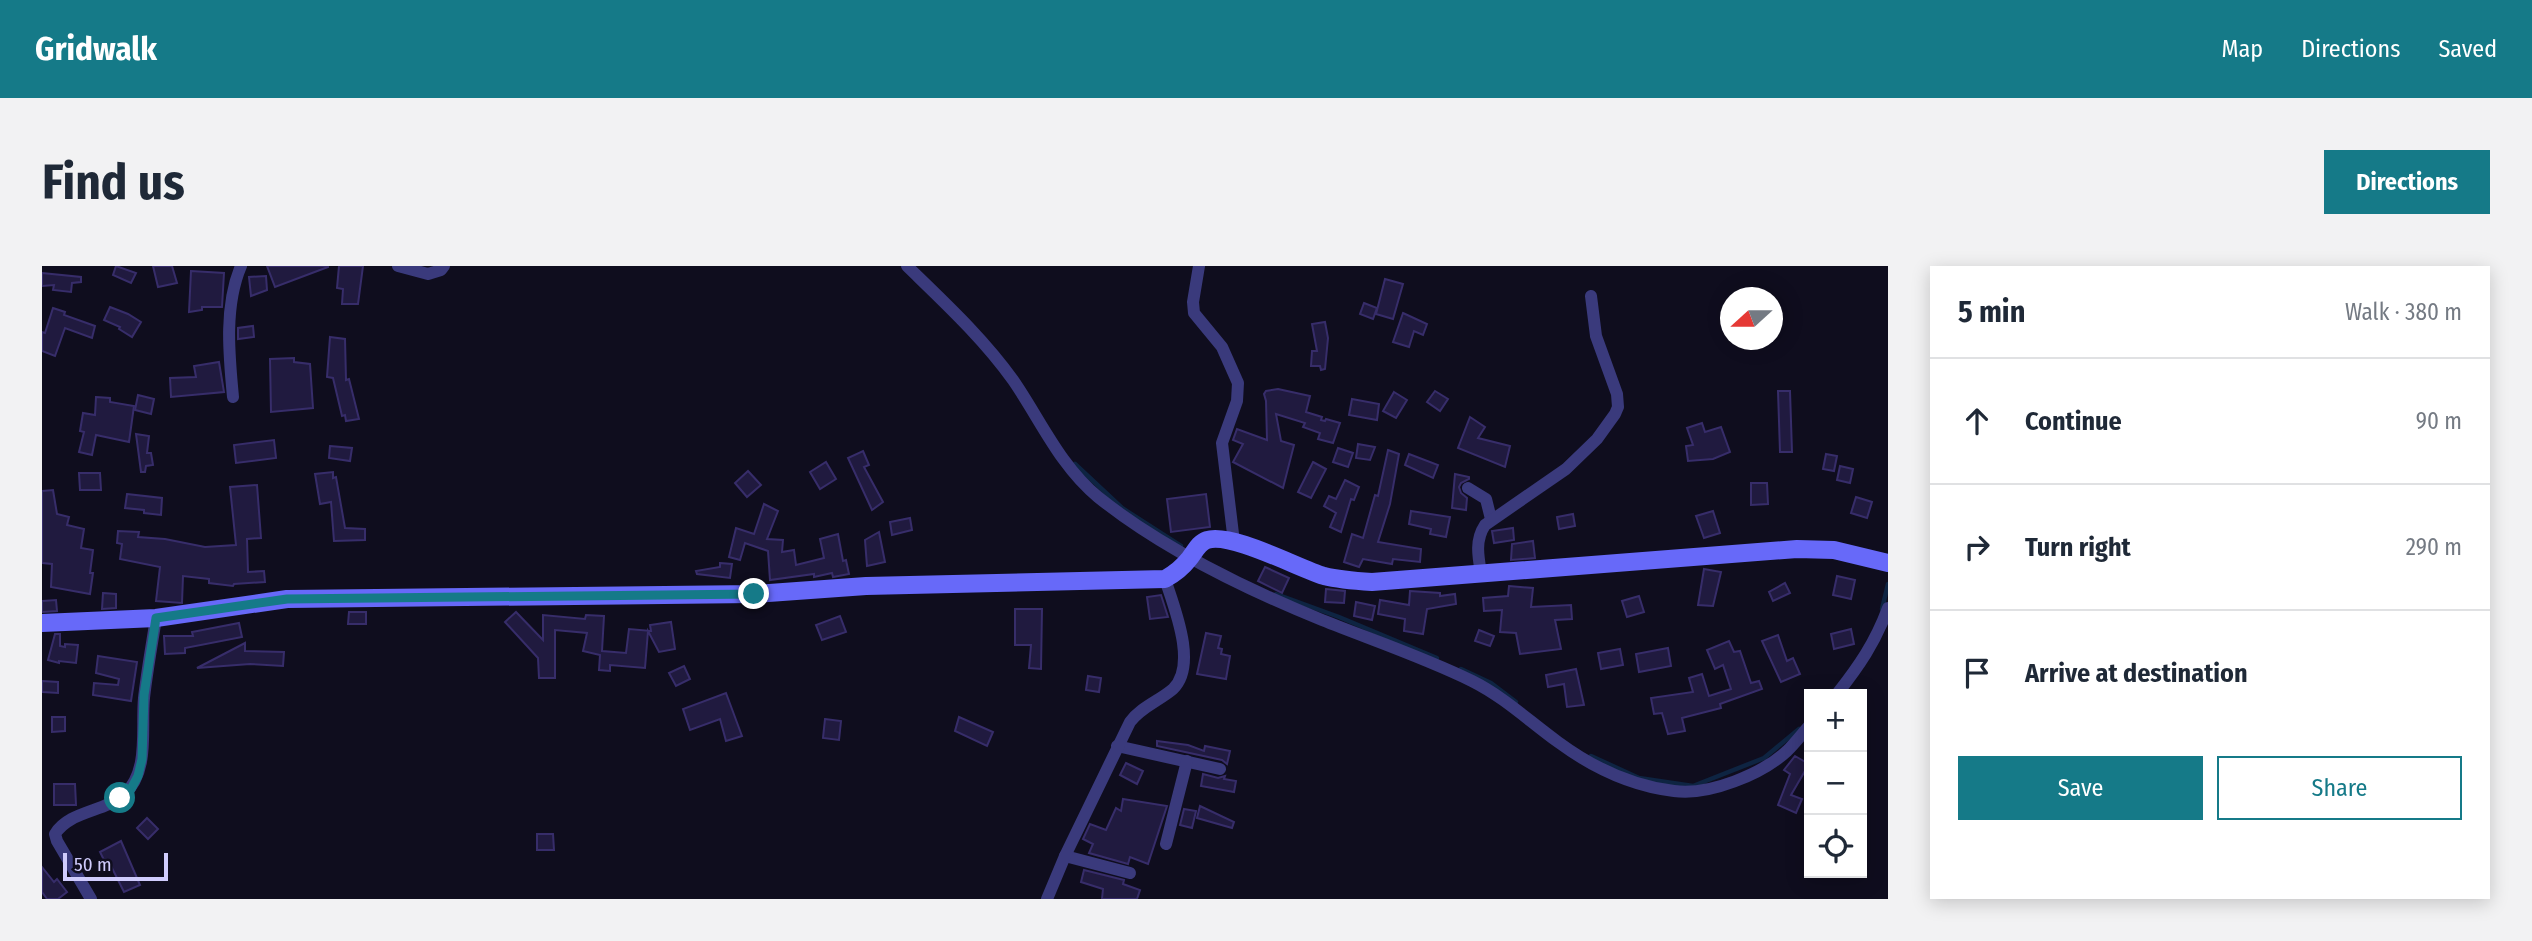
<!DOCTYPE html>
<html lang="en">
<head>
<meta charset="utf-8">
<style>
  body { margin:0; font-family:"Fira Sans Condensed",sans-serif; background:#f2f2f3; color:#1f2937 }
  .controls { position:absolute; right:21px; bottom:21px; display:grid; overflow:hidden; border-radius:0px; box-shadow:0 4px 18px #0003 }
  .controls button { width:63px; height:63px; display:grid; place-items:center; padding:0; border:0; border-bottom:2px solid #e0e1e3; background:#fff; color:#1f2937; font:35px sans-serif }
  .compass { position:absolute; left:1678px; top:21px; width:63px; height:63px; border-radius:50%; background:#fff; box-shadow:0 4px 18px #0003; rotate:249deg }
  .scale { position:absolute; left:21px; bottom:18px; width:105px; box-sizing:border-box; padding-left:7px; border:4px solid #d0ccfd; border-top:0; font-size:19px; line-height:24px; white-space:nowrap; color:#d0ccfd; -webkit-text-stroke:5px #0f0d1e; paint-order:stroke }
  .stop { position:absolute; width:21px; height:21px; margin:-16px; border:5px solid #157a88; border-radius:50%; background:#fff }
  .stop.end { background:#157a88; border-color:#fff; box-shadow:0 2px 7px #0008 }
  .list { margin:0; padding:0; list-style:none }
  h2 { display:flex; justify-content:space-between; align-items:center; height:91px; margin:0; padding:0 28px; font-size:30px }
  h2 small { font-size:23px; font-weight:400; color:#747a83 }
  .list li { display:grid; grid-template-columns:46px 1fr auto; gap:21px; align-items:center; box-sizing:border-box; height:126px; padding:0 28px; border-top:2px solid #e0e1e3 }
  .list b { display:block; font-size:26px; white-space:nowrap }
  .list em { font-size:23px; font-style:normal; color:#747a83 }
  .actions { display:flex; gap:14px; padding:21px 28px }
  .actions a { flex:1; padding:16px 0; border:2px solid #157a88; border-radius:0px; text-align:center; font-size:24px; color:#157a88 }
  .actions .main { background:#157a88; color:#fff }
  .icon { flex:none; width:38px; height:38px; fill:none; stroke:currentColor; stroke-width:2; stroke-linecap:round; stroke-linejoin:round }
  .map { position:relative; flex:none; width:1846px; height:633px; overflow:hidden; border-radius:0px }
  header { display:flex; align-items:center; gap:42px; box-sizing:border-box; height:98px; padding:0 35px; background:#157a88; color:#fff }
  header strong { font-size:33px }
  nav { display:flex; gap:38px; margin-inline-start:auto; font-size:24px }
  .intro { display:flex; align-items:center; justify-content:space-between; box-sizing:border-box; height:168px; padding:0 42px }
  h1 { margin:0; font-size:49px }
  .button { padding:18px 32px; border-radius:0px; background:#157a88; color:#fff; font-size:24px; font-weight:700 }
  main { display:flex; gap:42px; padding:0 42px }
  aside { flex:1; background:#fff; border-radius:0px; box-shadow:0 4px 18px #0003 }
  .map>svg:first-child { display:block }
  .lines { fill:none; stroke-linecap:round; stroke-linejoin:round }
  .stream { stroke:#0e2442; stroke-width:4.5 }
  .building { fill:#201a3f; stroke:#372d6a; stroke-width:2 }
  .street { stroke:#3a3a7c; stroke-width:12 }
  .secondary { stroke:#6769f9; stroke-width:18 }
  .route { stroke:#157a88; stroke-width:9 }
</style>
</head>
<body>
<header>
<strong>Gridwalk</strong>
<nav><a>Map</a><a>Directions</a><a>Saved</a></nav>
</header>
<div class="intro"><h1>Find us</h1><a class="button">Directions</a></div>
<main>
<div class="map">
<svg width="1846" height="633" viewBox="0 0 1846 633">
  <rect width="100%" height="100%" fill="#0f0d1e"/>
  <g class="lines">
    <g class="stream">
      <polyline points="1033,198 1080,242 1139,280"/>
      <polyline points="1234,328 1297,351 1395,392"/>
      <polyline points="1840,343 1846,318"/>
      <polyline points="1419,403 1449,417 1474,436"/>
      <polyline points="1549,490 1597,512 1651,520 1722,492 1757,463"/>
    </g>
  </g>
  <g class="building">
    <polygon points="74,0 94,7 89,17 71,9"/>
    <polygon points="111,0 130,0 135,17 116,21"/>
    <polygon points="225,0 286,0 286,1 233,21"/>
    <polygon points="297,0 321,0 316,38 300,38 301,23 295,22"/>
    <polygon points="149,5 182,7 180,41 160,41 160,44 147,46"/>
    <polygon points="0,7 39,11 39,16 30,17 29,26 11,24 12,19 0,20"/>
    <polygon points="224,10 225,24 209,30 207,11"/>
    <polygon points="1343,13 1361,18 1351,53 1334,48"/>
    <polygon points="1322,37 1335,42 1331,53 1318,48"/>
    <polygon points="68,41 86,48 99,56 90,71 77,63 78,61 62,54"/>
    <polygon points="11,42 23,46 22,49 53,60 50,72 23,62 13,90 0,85 0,66 3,67"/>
    <polygon points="1361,47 1385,58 1381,69 1372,65 1367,81 1351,76"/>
    <polygon points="1283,56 1286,72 1283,103 1279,104 1278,100 1269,100 1270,85 1275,85 1270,58"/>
    <polygon points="211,60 212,71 196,73 196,62"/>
    <polygon points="288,71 303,73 304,114 307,113 317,153 304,155 303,149 300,150 291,112 285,111"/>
    <polygon points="252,92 252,96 268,98 271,142 229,146 228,93"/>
    <polygon points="177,96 182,126 129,131 128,112 154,111 152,100"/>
    <polygon points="1236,123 1268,130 1264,146 1280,151 1279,154 1283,155 1284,153 1298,157 1291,177 1276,173 1278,167 1261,161 1263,157 1234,148 1239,175 1252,179 1241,222 1191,196 1201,178 1191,174 1195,163 1225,174 1224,135 1222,128 1224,125"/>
    <polygon points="1393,125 1406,133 1398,145 1385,136"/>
    <polygon points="1736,125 1748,125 1750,186 1738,186"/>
    <polygon points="1352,126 1365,134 1354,152 1341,145"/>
    <polygon points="96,129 112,133 109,148 93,144"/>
    <polygon points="54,131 68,132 68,136 92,140 87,176 54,169 50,189 37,186 42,166 38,165 41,147 53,149"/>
    <polygon points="1310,133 1337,138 1335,154 1307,149"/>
    <polygon points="1428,151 1443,161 1436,172 1468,180 1463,201 1416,182"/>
    <polygon points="1660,157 1663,166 1679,161 1688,186 1671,193 1646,195 1644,180 1651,179 1645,162"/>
    <polygon points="94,168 107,170 105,187 109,187 111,199 104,200 103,206 99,206"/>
    <polygon points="232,174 234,192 194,197 192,179"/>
    <polygon points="1316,178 1333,181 1328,194 1314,192"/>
    <polygon points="288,180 310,182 308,195 287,192"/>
    <polygon points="1296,182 1311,187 1306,201 1291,196"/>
    <polygon points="1346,184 1357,188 1348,238 1336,276 1379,283 1378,296 1351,293 1350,298 1321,293 1317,301 1302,296 1310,268 1321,272 1333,229 1336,230"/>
    <polygon points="821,185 827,199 822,201 841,236 830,244 806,192"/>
    <polygon points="1367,188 1396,199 1391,212 1363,199"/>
    <polygon points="1784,188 1795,190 1792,205 1781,203"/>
    <polygon points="784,196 794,213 778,223 768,206"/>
    <polygon points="1271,196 1284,203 1269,232 1256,226"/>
    <polygon points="1798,200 1811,203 1808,217 1795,214"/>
    <polygon points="706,205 719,219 705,231 693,217"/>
    <polygon points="291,206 291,212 294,211 303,262 323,263 323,274 292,275 289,236 278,238 273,208"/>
    <polygon points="37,207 58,207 59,224 38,224"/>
    <polygon points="1413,208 1427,211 1427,213 1419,217 1417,221 1419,227 1425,232 1424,244 1410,242"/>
    <polygon points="1303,214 1317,221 1312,234 1309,233 1299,266 1288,261 1294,247 1282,240 1287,230 1294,233"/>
    <polygon points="1709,217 1725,217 1726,238 1709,239"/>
    <polygon points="215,219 219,272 205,273 206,306 222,305 223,316 192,318 191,320 167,317 167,313 141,310 140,337 114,335 118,301 78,293 80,278 75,277 76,265 97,266 96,271 123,273 163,281 194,279 188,221"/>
    <polygon points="11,224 15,248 27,251 25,259 42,263 39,282 51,284 48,307 51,307 48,328 9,321 10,298 0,297 0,225"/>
    <polygon points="85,228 120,232 119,249 102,247 102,244 83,242"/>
    <polygon points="1164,228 1168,261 1129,266 1125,233"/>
    <polygon points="1814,231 1830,236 1825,252 1809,247"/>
    <polygon points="722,238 736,245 725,273 741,274 740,286 752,284 754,299 782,292 778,273 796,268 801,295 804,294 807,308 791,311 790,307 772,311 772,308 728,314 726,285 703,277 698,294 687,291 694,262 712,268"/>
    <polygon points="1369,245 1408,251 1404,271 1388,268 1389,263 1367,258"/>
    <polygon points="1671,245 1678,267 1662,272 1654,250"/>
    <polygon points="1531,248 1533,260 1517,263 1515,251"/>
    <polygon points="868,252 870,264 850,269 848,256"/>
    <polygon points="1471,262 1472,274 1452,277 1450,265"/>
    <polygon points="837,266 843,296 825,300 823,274"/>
    <polygon points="1491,275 1493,292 1469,294 1470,278"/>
    <polygon points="678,297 690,298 688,312 655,308 654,305 678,301"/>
    <polygon points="1223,301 1247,312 1240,327 1216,315"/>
    <polygon points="1662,303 1679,306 1671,340 1656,339"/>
    <polygon points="1795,310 1813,314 1809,333 1791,329"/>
    <polygon points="1743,317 1748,327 1731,335 1727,326"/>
    <polygon points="1467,320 1491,322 1489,341 1529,339 1530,353 1513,354 1519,383 1478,388 1474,367 1458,366 1460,344 1442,345 1441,332 1466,330"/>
    <polygon points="1284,323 1303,325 1302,337 1283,336"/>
    <polygon points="1368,325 1398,327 1398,330 1413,328 1414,338 1385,343 1381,368 1362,365 1363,353 1336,348 1338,334 1367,339"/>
    <polygon points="61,327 74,328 74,342 60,343"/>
    <polygon points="1119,329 1126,351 1108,353 1105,331"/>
    <polygon points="1597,330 1602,346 1585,351 1580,335"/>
    <polygon points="14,334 15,345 0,346 0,335"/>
    <polygon points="1314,336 1333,340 1330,354 1312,350"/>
    <polygon points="973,343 1000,343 999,403 987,402 989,379 973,379"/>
    <polygon points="307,346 324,346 324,358 306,358"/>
    <polygon points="474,346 501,374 501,349 543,353 544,349 562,350 560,385 584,387 587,363 609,365 608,359 629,356 633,383 617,386 606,365 603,402 568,399 568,405 557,404 558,389 541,385 545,367 513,364 513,412 497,412 496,392 463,356"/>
    <polygon points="798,350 804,366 780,374 774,359"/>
    <polygon points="197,357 200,371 143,382 143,387 123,388 122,370 151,370 150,366"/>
    <polygon points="1809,363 1812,378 1792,383 1789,368"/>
    <polygon points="1437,364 1452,370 1448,380 1433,375"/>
    <polygon points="1164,367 1179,370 1176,382 1180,383 1179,388 1188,390 1184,413 1155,408"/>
    <polygon points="13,368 18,368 18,380 23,381 23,378 36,379 34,397 17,395 17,397 6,394"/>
    <polygon points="1736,369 1745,395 1751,392 1758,408 1739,416 1720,375"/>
    <polygon points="1687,375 1692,386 1698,385 1709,417 1717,415 1720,423 1678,438 1679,442 1640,452 1643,465 1626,468 1620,447 1612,448 1609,432 1651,426 1647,412 1660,408 1667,430 1689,423 1681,399 1673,403 1665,384"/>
    <polygon points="203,377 203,385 242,386 241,400 208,398 155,402"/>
    <polygon points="1626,382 1629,400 1597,406 1594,388"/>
    <polygon points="1578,383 1581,399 1559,403 1556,387"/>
    <polygon points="56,390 95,396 89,435 51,429 52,417 76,419 77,413 54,407"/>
    <polygon points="642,400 648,413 634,420 627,407"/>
    <polygon points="1534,403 1542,439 1525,441 1522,418 1506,421 1504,409"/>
    <polygon points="1046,410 1059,412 1057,426 1044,424"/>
    <polygon points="0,415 16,416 16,427 0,426"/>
    <polygon points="684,427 700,470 684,475 678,453 648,464 641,443"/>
    <polygon points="10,451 23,451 23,465 10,466"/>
    <polygon points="917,451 951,466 945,480 913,465"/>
    <polygon points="783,453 799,455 797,474 781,472"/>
    <polygon points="1115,475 1146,479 1162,485 1163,480 1188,485 1185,498 1180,494 1115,480"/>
    <polygon points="1753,490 1767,498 1749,529 1760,533 1754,547 1736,539 1748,508 1742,504"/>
    <polygon points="1084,497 1101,505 1095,518 1078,509"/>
    <polygon points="1161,508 1176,512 1183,510 1182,513 1194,515 1192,526 1159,520"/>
    <polygon points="12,518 33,518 34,539 12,539"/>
    <polygon points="1081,533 1125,540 1106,598 1088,591 1086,598 1047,587 1051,578 1041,573 1048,558 1064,564 1074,542 1079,545"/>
    <polygon points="1158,540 1192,556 1190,562 1155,552"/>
    <polygon points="1142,543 1154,545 1150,562 1138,559"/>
    <polygon points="105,552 116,563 106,573 95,562"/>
    <polygon points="495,568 511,568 512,584 495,584"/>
    <polygon points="79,575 98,619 82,626 67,596 64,598 58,586"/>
    <polygon points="0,601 12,616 15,613 25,626 16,633 5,633 0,626"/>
    <polygon points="1042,604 1082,614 1081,618 1098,624 1095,633 1060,633 1061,623 1039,616"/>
  </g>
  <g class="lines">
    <g class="street">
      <polyline points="356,0 386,8 399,4 402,0"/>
      <path d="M865,0C902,36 941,72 971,114C998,153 1018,200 1056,231C1118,281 1206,324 1280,354C1330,374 1381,391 1430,415C1462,431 1487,455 1516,476C1550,501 1589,520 1632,525C1667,530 1720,508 1745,485C1753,477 1760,468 1767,460"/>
      <polyline points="1157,0 1151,36 1152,47 1180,81 1196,117 1195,135 1180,177 1192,276"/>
      <path d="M191,131C187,89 182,40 199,0"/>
      <polyline points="1426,222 1444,233 1449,253"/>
      <path d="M1439,307C1436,290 1433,274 1443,259L1524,203L1555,173L1573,148L1576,141L1575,128L1554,70L1549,30"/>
      <path d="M1795,428C1817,400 1833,377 1846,342"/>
      <polyline points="1075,480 1178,503"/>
      <polyline points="1124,578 1145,495"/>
      <polyline points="1023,590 1088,607"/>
      <path d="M49,633L15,575L13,568C27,545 62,546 82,529C108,505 99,464 102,432C105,405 110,378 114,352"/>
      <path d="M1005,633L1023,590L1088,456C1099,441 1117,435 1131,423C1156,399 1132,341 1123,313"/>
    </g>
    <path class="secondary" d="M0,357L114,352L245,333L712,328L824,320L1123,313C1132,308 1140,302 1147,293C1153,286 1156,277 1165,274C1189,266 1256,302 1282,310C1298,314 1314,315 1330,316L1755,283L1792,284L1846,297"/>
  </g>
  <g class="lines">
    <polyline class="route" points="78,532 89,523 96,510 100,493 102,429 114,352 245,333 712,328"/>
  </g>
</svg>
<div class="controls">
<button>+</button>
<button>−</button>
<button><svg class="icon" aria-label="locate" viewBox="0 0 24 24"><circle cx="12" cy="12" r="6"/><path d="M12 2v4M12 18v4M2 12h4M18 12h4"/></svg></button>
</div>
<svg class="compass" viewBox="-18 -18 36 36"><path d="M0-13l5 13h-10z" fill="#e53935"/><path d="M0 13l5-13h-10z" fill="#747a83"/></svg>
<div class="scale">50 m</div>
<div class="stop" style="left:78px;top:532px"></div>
<div class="stop end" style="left:712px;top:328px"></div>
</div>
<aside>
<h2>5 min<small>Walk · 380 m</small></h2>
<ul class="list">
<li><svg class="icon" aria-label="ahead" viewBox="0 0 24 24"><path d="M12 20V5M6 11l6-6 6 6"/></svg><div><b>Continue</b></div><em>90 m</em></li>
<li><svg class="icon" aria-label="right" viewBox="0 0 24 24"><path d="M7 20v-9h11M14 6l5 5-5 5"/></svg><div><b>Turn right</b></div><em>290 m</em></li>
<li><svg class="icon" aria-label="arrive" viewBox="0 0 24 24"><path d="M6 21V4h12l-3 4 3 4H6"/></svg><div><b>Arrive at destination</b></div></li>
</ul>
<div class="actions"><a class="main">Save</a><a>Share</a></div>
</aside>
</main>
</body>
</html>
